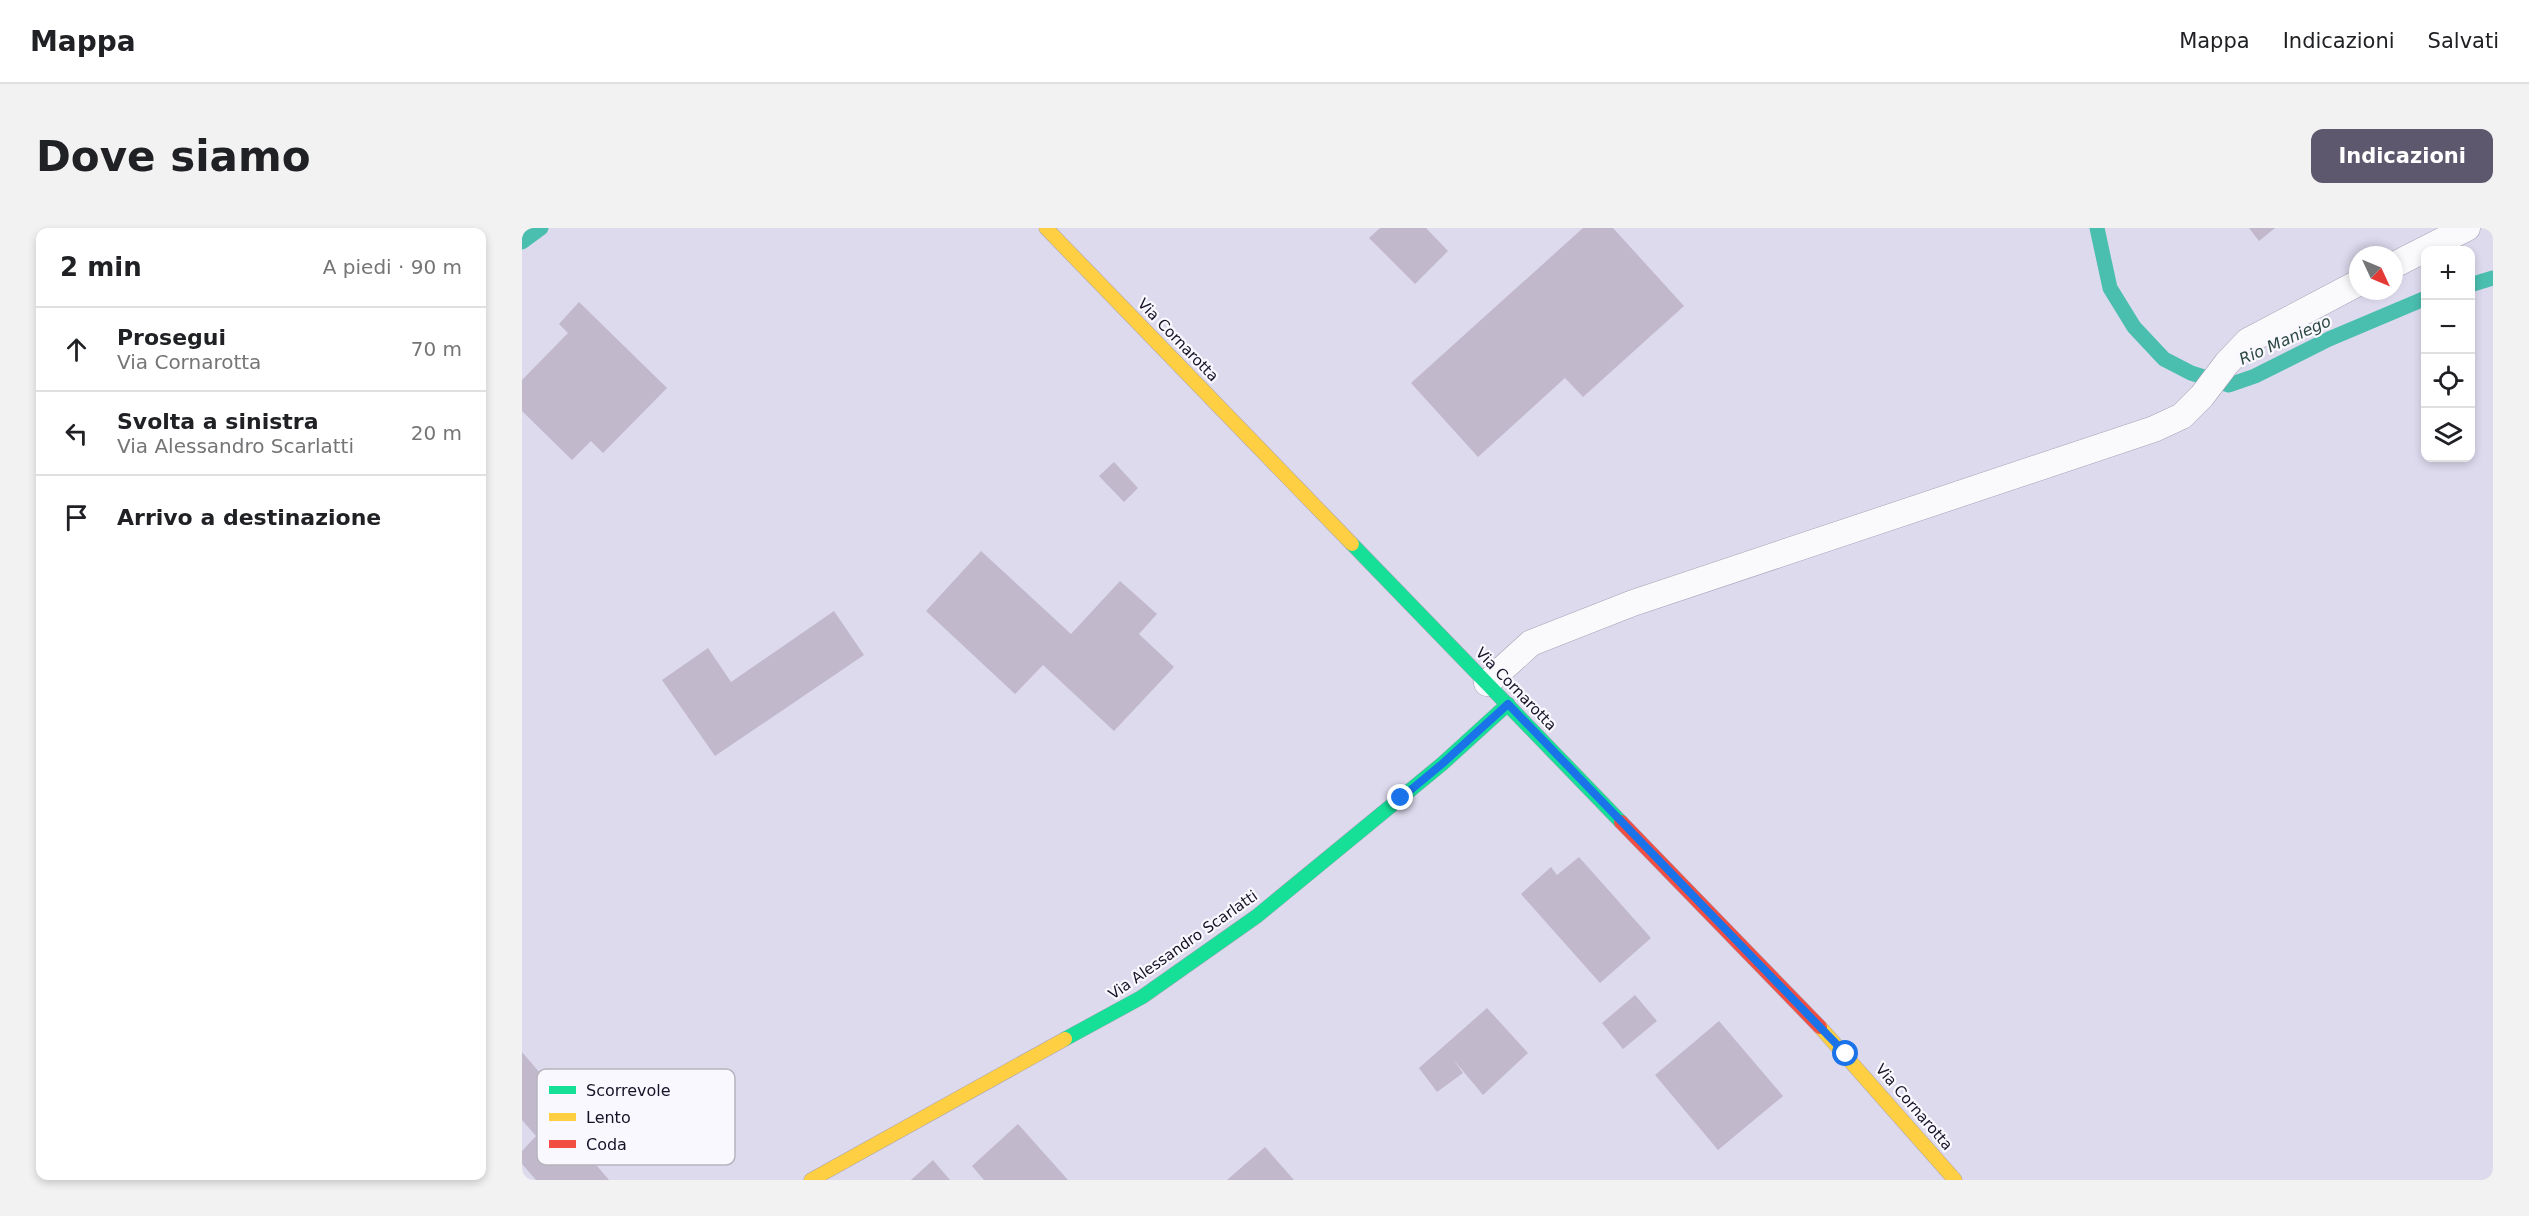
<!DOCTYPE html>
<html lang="it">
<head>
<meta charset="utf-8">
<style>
  body { margin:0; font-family:"DejaVu Sans",sans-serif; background:#f2f2f2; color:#202124 }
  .controls { position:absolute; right:18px; top:18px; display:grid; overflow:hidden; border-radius:12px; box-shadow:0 3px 9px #0003 }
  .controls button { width:54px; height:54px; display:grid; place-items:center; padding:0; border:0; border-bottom:2px solid #e0e0e0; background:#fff; color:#202124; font:30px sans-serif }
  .compass { position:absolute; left:1827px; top:18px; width:54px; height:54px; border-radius:50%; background:#fff; box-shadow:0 3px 9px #0003; rotate:134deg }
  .stop { position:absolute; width:18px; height:18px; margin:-14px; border:4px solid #1a73e8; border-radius:50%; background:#fff }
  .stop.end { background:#1a73e8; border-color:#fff; box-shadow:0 2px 6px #0008 }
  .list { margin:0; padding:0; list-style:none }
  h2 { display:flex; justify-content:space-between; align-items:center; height:78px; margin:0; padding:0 24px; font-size:26px }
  h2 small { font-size:20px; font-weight:400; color:#757577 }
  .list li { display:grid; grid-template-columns:39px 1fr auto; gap:18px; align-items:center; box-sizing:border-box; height:84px; padding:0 24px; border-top:2px solid #e0e0e0 }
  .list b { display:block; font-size:22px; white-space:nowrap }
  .list p { margin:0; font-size:20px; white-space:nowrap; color:#757577 }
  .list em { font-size:20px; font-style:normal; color:#757577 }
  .icon { flex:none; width:33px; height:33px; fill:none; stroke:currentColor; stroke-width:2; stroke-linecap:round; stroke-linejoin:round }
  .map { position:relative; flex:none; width:1971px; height:952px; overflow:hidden; border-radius:12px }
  header { display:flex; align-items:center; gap:36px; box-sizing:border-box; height:84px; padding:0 30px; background:#fff; border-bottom:2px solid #e0e0e0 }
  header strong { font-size:28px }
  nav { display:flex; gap:33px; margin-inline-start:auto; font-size:21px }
  .intro { display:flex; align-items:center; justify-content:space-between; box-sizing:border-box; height:144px; padding:0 36px }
  h1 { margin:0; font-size:42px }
  .button { padding:15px 27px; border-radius:12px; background:#5d586d; color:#fff; font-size:21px; font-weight:700 }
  main { display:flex; gap:36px; padding:0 36px }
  aside { flex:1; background:#fff; border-radius:12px; box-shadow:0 3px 9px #0003 }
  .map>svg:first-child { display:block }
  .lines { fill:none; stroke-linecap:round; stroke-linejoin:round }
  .stream { stroke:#4abeaf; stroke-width:15 }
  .building { fill:#c1b8cb }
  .lane-casing { stroke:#a6a2b5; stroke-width:27 }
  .fast-casing { stroke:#a6a2b5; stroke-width:15 }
  .slow-casing { stroke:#a6a2b5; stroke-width:15 }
  .jam-casing { stroke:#a6a2b5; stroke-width:15 }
  .lane { stroke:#faf9fc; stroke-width:26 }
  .fast { stroke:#16e098; stroke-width:14 }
  .slow { stroke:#ffcf43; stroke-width:14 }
  .jam { stroke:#f24e42; stroke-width:14 }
  .route { stroke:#1a73e8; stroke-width:8 }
  .labels { text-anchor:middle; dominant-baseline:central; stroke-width:4.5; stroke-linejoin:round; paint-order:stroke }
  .street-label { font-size:15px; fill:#181227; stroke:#f9f8fe }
  .water-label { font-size:16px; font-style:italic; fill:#2b4840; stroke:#f9f8fe }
  .key { fill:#f9f8fe; stroke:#b6b3be; stroke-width:1.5 }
  .key-label { font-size:16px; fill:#181227 }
</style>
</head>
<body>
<header>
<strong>Mappa</strong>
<nav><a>Mappa</a><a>Indicazioni</a><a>Salvati</a></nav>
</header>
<div class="intro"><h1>Dove siamo</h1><a class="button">Indicazioni</a></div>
<main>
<aside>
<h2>2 min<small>A piedi · 90 m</small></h2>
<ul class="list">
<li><svg class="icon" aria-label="ahead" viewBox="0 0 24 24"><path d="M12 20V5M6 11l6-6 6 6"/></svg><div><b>Prosegui</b><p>Via Cornarotta</p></div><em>70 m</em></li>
<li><svg class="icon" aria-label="left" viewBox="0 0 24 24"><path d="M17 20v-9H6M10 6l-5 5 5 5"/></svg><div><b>Svolta a sinistra</b><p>Via Alessandro Scarlatti</p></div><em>20 m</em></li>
<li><svg class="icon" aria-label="arrive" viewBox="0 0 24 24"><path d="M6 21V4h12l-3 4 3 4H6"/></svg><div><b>Arrivo a destinazione</b></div></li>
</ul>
</aside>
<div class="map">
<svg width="1971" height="952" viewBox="0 0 1971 952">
  <rect width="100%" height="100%" fill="#dedaee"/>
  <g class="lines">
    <g class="stream">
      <polyline points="1575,0 1588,60 1612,99 1642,131 1669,145 1707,157 1733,148 1807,111 1904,70"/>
      <polyline points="0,14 19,0"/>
      <polyline points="1948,57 1971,50"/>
    </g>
  </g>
  <g class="building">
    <polygon points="858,0 904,0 926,23 893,56 847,10"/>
    <polygon points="1061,0 1091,0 1162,78 1061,169 1043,150 956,229 889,155"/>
    <polygon points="1727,0 1753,0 1737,13"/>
    <polygon points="57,74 145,160 81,225 69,213 50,232 0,183 0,152 46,105 37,96"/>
    <polygon points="592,234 616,260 602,274 577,248"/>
    <polygon points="459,323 549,406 598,353 635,386 617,406 652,439 592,503 521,437 493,466 404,383"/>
    <polygon points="312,383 342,427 193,528 140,452 186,420 209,454"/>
    <polygon points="1057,629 1129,710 1078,755 999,666 1029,639 1035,647"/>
    <polygon points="1113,767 1135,793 1101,821 1080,795"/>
    <polygon points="965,780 1006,825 961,867 931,831 941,845 915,864 897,840"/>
    <polygon points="1197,793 1261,868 1196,922 1133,847"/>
    <polygon points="0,824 48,880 35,891 87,952 14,952 0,936 0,923 14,908 0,892"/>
    <polygon points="496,896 546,952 462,952 450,938"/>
    <polygon points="743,919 772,952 705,952"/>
    <polygon points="411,932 428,952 389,952"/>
  </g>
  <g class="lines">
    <defs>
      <g id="lane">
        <polyline points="1872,37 1945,0"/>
        <polyline points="965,455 1009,415 1111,375 1632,201 1660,188 1680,168 1705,135 1726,113 1836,55"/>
      </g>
      <g id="fast">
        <polyline points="830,316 1099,594"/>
        <polyline points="543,811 620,769 735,688 920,536 986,476"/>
      </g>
      <g id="slow">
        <polyline points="524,0 830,316"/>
        <polyline points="1298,799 1433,952"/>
        <polyline points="289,952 543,811"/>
      </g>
      <polyline id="jam" points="1099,594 1298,799"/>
    </defs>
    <use href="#lane" class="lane-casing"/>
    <use href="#fast" class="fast-casing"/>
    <use href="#slow" class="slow-casing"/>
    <use href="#jam" class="jam-casing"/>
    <use href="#lane" class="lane"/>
    <use href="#fast" class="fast"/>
    <use href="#slow" class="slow"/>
    <use href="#jam" class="jam"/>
  </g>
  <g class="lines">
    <polyline class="route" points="879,570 920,536 986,476 1324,826"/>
  </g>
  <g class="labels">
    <g class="street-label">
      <text transform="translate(656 112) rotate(46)">Via Cornarotta</text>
      <text transform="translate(994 461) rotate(46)">Via Cornarotta</text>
      <text transform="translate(661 717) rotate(-35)">Via Alessandro Scarlatti</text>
      <text transform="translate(1392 879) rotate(49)">Via Cornarotta</text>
    </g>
    <g class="water-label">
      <text transform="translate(1763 112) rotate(-24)">Rio Maniego</text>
    </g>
  </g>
  <rect x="15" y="841" width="198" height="96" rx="9" class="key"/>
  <rect x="27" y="858" width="27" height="8" fill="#16e098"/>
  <rect x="27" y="885" width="27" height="8" fill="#ffcf43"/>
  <rect x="27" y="912" width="27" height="8" fill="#f24e42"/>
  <g class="key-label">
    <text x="64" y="868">Scorrevole</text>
    <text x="64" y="895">Lento</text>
    <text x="64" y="922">Coda</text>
  </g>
</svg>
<div class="controls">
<button>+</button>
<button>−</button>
<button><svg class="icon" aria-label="locate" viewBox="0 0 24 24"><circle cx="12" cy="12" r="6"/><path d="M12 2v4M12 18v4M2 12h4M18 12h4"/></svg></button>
<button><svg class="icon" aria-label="layers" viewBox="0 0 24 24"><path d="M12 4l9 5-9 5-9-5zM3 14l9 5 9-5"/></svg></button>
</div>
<svg class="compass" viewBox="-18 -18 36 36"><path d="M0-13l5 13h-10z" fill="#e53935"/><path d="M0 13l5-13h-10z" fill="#757577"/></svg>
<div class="stop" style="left:1324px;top:826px"></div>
<div class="stop end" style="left:879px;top:570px"></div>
</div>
</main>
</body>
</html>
